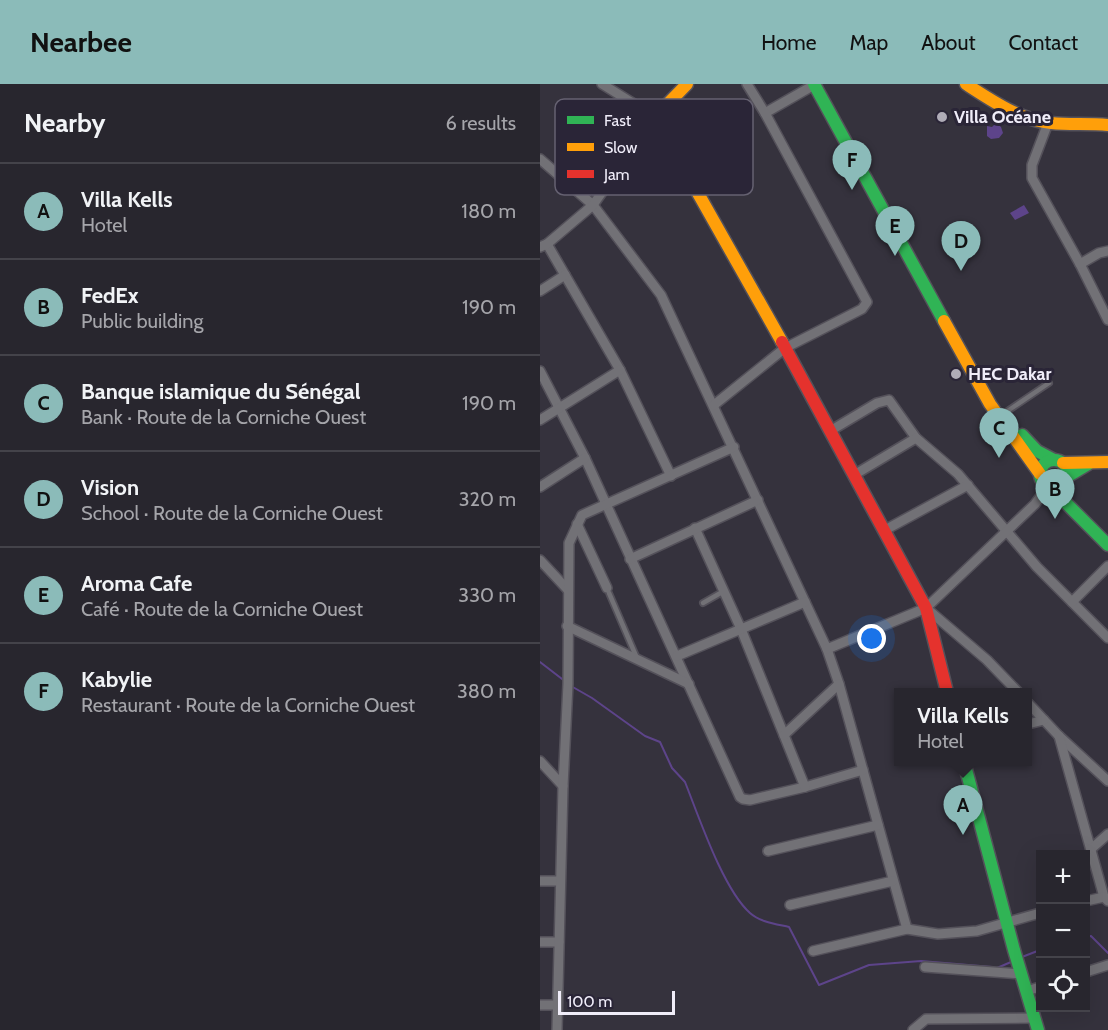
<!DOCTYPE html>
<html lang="en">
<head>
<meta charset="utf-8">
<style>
  body { margin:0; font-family:Cabin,sans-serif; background:#302e36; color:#f1f3f6 }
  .controls { position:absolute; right:18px; bottom:18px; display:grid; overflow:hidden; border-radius:0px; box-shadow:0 6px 24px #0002 }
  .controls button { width:54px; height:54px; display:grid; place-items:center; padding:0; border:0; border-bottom:2px solid #44434a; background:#28262e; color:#f1f3f6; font:30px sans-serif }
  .scale { position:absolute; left:18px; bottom:15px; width:117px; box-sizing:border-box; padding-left:6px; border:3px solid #f0edf9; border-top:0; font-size:16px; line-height:21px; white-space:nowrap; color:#f0edf9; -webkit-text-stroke:4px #2a2537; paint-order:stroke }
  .you { position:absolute; left:332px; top:555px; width:21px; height:21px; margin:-15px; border:4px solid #fff; border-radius:50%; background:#1a73e8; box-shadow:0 0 0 9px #1a73e833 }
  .badge { display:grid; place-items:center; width:39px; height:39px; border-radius:50%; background:#8bbbb9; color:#111; font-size:20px; font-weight:700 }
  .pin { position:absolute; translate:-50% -50px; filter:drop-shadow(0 2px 3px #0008) }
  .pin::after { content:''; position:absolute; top:32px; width:21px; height:18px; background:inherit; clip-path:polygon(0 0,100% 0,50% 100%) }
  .popup { position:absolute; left:354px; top:604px; width:138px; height:78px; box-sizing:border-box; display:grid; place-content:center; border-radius:0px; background:#28262e; filter:drop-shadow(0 2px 4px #0005); font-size:20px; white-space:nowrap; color:#a5a5aa }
  .popup b { font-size:22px; color:#f1f3f6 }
  .popup::after { content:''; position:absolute; left:50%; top:100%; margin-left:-12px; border:12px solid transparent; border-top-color:#28262e }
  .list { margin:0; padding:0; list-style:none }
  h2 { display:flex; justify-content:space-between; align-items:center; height:78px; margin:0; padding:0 24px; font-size:26px }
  h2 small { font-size:20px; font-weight:400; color:#a5a5aa }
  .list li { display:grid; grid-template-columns:39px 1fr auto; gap:18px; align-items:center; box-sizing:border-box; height:96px; padding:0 24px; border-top:2px solid #44434a }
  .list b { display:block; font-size:22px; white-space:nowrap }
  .list p { margin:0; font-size:20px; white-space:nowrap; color:#a5a5aa }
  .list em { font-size:20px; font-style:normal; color:#a5a5aa }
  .icon { flex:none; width:33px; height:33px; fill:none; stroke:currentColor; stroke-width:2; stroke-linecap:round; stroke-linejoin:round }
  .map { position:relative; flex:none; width:568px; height:946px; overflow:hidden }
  header { display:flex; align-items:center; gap:36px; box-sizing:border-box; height:84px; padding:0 30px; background:#8bbbb9; color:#111 }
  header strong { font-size:28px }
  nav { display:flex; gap:33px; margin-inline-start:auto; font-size:21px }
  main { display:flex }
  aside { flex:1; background:#28262e }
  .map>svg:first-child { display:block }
  .water { fill:#5d448a }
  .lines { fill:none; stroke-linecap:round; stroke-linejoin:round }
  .stream { stroke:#5d448a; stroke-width:2 }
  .lane-casing { stroke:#54515a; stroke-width:8 }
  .street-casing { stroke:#54515a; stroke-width:12 }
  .fast-casing { stroke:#54515a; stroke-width:15 }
  .slow-casing { stroke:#54515a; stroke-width:15 }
  .jam-casing { stroke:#54515a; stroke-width:15 }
  .lane { stroke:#727176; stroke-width:4.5 }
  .street { stroke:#727176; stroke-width:9 }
  .fast { stroke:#30b455; stroke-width:12 }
  .slow { stroke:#ff9f0a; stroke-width:12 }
  .jam { stroke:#e5322d; stroke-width:12 }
  .poi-dot { fill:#afacb7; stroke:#2a2537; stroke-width:2 }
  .labels { text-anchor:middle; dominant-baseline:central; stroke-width:6; stroke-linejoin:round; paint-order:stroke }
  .poi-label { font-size:18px; font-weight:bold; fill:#f0edf9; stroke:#2a2537; text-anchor:start }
  .key { fill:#2a2537; stroke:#656171; stroke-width:1.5 }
  .key-label { font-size:16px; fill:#f0edf9 }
</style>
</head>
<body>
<header>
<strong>Nearbee</strong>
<nav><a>Home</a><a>Map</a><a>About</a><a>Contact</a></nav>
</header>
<main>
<aside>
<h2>Nearby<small>6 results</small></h2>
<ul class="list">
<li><span class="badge">A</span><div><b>Villa Kells</b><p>Hotel</p></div><em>180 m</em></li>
<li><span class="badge">B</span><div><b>FedEx</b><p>Public building</p></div><em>190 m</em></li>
<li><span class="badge">C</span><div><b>Banque islamique du Sénégal</b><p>Bank · Route de la Corniche Ouest</p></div><em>190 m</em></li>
<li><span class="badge">D</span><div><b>Vision</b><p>School · Route de la Corniche Ouest</p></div><em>320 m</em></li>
<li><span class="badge">E</span><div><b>Aroma Cafe</b><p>Café · Route de la Corniche Ouest</p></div><em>330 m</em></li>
<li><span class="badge">F</span><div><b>Kabylie</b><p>Restaurant · Route de la Corniche Ouest</p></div><em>380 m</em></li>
</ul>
</aside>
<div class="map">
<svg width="568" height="946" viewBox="0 0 568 946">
  <rect width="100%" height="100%" fill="#35323d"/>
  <g class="water">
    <polygon points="456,39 461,43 463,49 459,54 451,55 447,52 447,42 452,43"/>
    <polygon points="484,121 489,129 475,136 470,129"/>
  </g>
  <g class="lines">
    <g class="stream">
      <polyline points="0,578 26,598"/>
      <path d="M31,602L52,614L105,652L120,658L132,684L145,698C159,733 183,805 210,829C220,838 236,840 249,843L279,901L329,881L381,877L452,883"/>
      <polyline points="546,853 551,852 568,869"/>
      <polyline points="482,873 500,866"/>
      <polyline points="457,884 471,878"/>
    </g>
    <defs>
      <g id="lane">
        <polyline points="466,328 509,299"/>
        <polyline points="69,509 96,572"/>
        <polyline points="163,519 184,507"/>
      </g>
      <g id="street">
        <polyline points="225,29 274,1"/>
        <polyline points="508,39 492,81 492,94 540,180 568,236"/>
        <polyline points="0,75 53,121 121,211 287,565 299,600 367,845"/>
        <polyline points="7,160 80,286 131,392"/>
        <polyline points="0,163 7,160 53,121 115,33 62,0"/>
        <polyline points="540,180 559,169 568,167"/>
        <polyline points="0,207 25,191"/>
        <polyline points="0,287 45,374 200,713 203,715 210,716 265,703 323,686"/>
        <polyline points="174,321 245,264 322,225 327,218 225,29 207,0"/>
        <polyline points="0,336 80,286"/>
        <polyline points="290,347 337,319 349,316 376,354 418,390 497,483 568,554"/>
        <polyline points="314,391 376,354"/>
        <polyline points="0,403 45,374"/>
        <polyline points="37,440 67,504"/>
        <polyline points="155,444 201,545 265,703"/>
        <polyline points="345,446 428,401"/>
        <polyline points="90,475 218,416"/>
        <polyline points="0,476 28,506"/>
        <polyline points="532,518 568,482"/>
        <polyline points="386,524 447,576 478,608"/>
        <polyline points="27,542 149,600"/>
        <polyline points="287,565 386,524 495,420 508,402"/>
        <polyline points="137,572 265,518"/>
        <polyline points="488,619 519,652 568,697"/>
        <polyline points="488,640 504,636"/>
        <polyline points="244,651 299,600"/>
        <polyline points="519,652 564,813 568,817"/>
        <polyline points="0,677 23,702"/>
        <polyline points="551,765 568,750"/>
        <polyline points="228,767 338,741"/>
        <polyline points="0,797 20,797"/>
        <polyline points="546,817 564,813"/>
        <polyline points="250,821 353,797"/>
        <polyline points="0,858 19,858"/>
        <polyline points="273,867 367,845 398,850 437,847 500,829"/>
        <polyline points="385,883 481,890"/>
        <polyline points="546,888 568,881"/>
        <polyline points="486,907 500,903"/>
        <polyline points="0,921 17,921"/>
        <polyline points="17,946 23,702 28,600 29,459 42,431 194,363"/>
        <polyline points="373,946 386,935 495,934"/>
      </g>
      <g id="fast">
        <polyline points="274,0 404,237"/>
        <polyline points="482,351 497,367 514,376"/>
        <circle cx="514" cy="390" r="14"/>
        <polyline points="528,392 548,380"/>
        <polyline points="511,404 568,461"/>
        <polyline points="424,678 474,866 498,946"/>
      </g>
      <g id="slow">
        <polyline points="147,0 115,33 242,258"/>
        <path d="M426,0C452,17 480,36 511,39C530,41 549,39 568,41"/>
        <polyline points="404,237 450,320 500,390"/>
        <polyline points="523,379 568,378"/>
      </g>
      <polyline id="jam" points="242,258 386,524 407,608"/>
    </defs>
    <use href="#lane" class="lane-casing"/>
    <use href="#street" class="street-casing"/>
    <use href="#fast" class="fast-casing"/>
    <use href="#slow" class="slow-casing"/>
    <use href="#jam" class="jam-casing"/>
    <use href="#lane" class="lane"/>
    <use href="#street" class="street"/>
    <use href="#fast" class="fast"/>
    <use href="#slow" class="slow"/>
    <use href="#jam" class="jam"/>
  </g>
  <g class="poi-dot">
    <circle cx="402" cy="33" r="6"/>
    <circle cx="416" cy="290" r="6"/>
  </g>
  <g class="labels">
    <g class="poi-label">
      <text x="414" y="33">Villa Océane</text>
      <text x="428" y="290">HEC Dakar</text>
    </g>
  </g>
  <rect x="15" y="15" width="198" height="96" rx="9" class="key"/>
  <rect x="27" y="32" width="27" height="8" fill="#30b455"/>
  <rect x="27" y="59" width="27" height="8" fill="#ff9f0a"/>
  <rect x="27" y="86" width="27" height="8" fill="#e5322d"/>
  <g class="key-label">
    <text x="64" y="42">Fast</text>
    <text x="64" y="69">Slow</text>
    <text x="64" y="96">Jam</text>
  </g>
</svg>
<div class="controls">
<button>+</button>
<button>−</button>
<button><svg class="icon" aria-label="locate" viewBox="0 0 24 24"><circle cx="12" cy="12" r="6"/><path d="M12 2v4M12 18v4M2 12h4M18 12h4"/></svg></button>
</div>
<div class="scale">100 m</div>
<div class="you"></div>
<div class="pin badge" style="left:423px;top:751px">A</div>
<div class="popup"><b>Villa Kells</b>Hotel</div>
<div class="pin badge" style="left:515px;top:435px">B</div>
<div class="pin badge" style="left:459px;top:374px">C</div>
<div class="pin badge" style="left:421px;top:187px">D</div>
<div class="pin badge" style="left:355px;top:172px">E</div>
<div class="pin badge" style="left:312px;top:106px">F</div>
</div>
</main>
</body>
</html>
